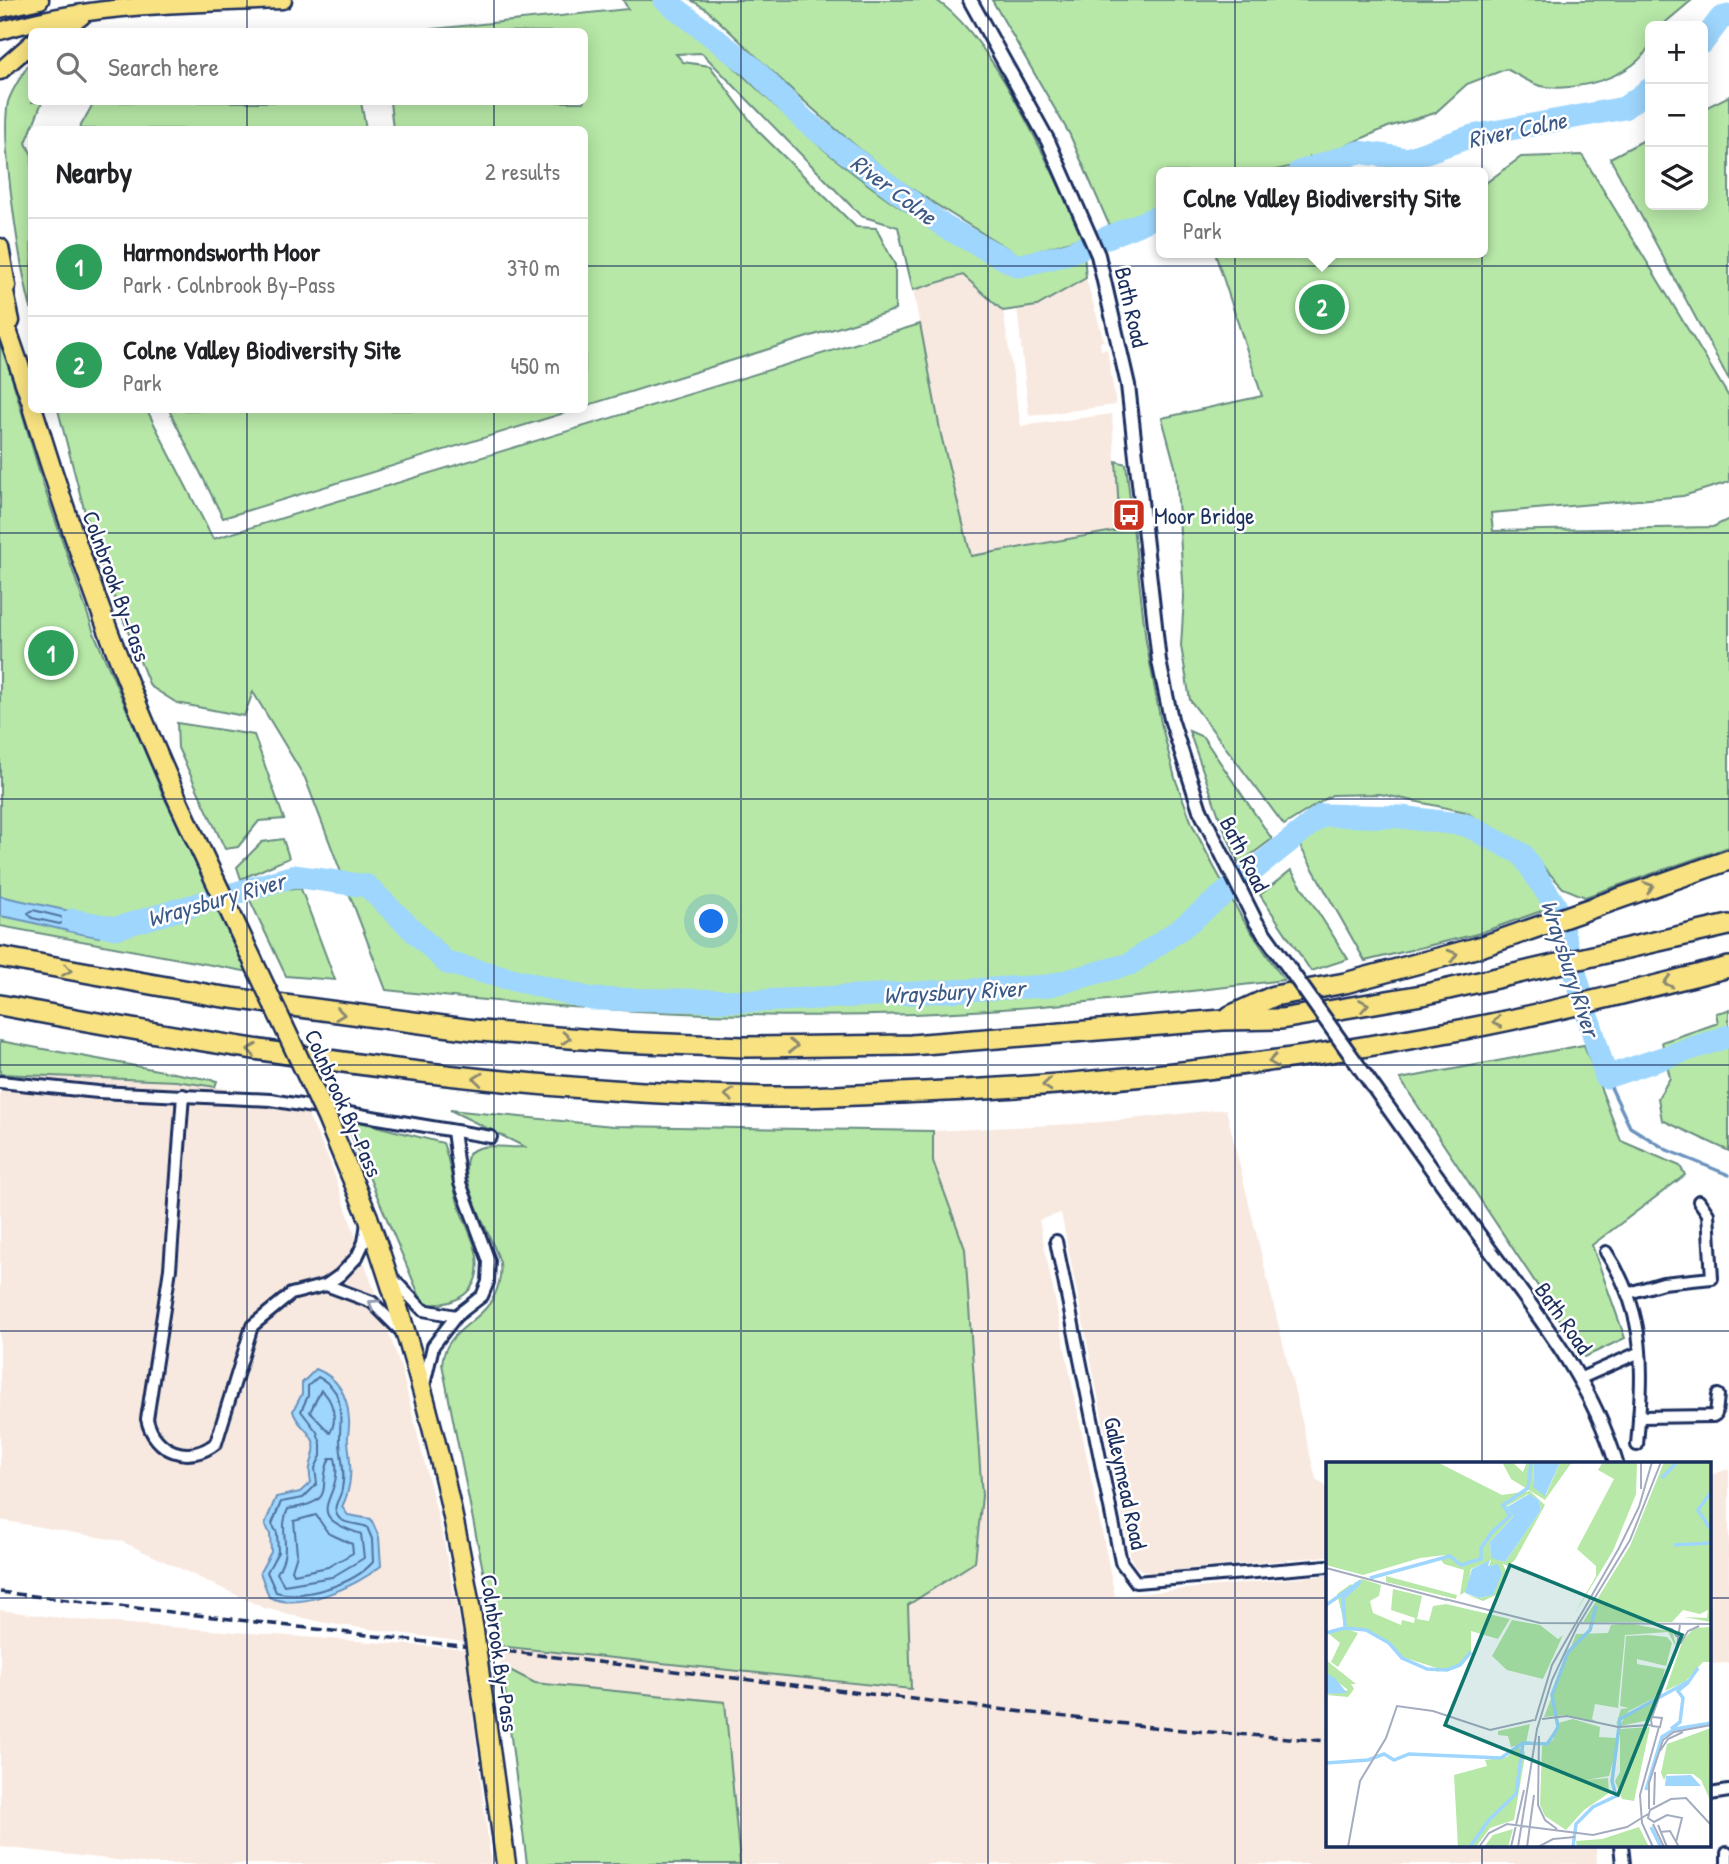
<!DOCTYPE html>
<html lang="en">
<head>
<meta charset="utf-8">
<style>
  body { margin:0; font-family:"Patrick Hand",sans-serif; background:#f6f6f6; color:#202124 }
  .controls { position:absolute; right:21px; top:21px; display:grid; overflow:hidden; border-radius:10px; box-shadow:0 4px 18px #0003 }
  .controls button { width:63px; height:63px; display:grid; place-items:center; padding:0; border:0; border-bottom:2px solid #e0e0e0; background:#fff; color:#202124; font:35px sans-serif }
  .you { position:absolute; left:712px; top:922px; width:24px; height:24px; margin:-18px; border:5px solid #fff; border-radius:50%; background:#1a73e8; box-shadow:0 0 0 10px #1a73e833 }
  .badge { display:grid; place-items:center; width:46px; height:46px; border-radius:50%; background:#1a73e8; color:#fff; font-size:23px; font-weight:700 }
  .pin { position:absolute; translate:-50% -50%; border:4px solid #fff; box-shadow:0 2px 7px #0006 }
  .popup { position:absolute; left:1156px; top:167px; width:332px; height:91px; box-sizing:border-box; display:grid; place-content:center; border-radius:10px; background:#fff; filter:drop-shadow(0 2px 5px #0005); font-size:23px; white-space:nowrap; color:#757577 }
  .popup b { font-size:26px; color:#202124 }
  .popup::after { content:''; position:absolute; left:50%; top:100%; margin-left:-14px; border:14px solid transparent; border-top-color:#fff }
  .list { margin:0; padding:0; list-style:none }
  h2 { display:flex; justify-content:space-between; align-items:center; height:91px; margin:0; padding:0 28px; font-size:30px }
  h2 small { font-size:23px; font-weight:400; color:#757577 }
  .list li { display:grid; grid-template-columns:46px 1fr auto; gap:21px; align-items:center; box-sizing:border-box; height:98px; padding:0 28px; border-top:2px solid #e0e0e0 }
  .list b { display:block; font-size:26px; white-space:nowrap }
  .list p { margin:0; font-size:23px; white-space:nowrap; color:#757577 }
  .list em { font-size:23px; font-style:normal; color:#757577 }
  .icon { flex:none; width:38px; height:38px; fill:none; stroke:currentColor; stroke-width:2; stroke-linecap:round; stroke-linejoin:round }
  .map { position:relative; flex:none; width:1729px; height:1864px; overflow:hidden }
  .search { position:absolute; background:#fff; box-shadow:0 4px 18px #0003; left:28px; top:28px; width:560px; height:77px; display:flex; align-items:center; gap:18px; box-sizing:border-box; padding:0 24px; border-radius:10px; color:#757577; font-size:26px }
  .panel { position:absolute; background:#fff; box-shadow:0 4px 18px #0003; left:28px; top:126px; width:560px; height:287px; border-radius:10px }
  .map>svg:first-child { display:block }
  .built { fill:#f8e9e0 }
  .green { fill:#b7e8a7; stroke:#698c82; stroke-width:2 }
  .water { fill:#9ed6fd; stroke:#6a93bd; stroke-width:2 }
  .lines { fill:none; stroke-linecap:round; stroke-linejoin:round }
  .shore { stroke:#4f729e; stroke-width:2 }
  .stream { stroke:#6a93bd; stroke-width:3.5 }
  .river { stroke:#9ed6fd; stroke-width:23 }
  .minor-casing { stroke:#1b2f5e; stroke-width:16 }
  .tertiary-casing { stroke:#1b2f5e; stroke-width:18 }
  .primary-casing { stroke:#1b2f5e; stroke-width:21 }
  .trunk-casing { stroke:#1b2f5e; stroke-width:23 }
  .motorway-casing { stroke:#1b2f5e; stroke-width:24 }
  .minor { stroke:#fff; stroke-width:10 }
  .tertiary { stroke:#fff; stroke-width:12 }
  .primary { stroke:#f8e281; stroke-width:16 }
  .trunk { stroke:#f8e281; stroke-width:18 }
  .motorway { stroke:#f8e281; stroke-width:19 }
  .rail { stroke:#1b2f5e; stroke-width:3.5; stroke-dasharray:10 5; stroke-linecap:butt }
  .tertiary-bridge-casing { stroke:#1b2f5e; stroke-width:18; stroke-linecap:butt }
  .trunk-bridge-casing { stroke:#1b2f5e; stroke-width:23; stroke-linecap:butt }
  .tertiary-bridge { stroke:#fff; stroke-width:12 }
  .trunk-bridge { stroke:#f8e281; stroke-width:18 }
  .oneway { stroke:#8a8870 }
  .oneway2 { stroke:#8d97ae }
  .grid { fill:none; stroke:#1b2f5e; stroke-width:2; stroke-opacity:0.55 }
  .labels { text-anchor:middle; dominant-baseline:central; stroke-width:5; stroke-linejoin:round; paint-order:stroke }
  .street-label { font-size:23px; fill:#1b2f5e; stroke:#fff }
  .poi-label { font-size:23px; fill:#1b2f5e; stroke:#fff; text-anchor:start }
  .water-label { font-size:24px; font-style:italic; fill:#3c5986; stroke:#fff }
  .inset-river { fill:none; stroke:#9ed6fd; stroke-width:3.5 }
  .inset-road { fill:none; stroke:#a4acbf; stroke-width:2 }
  .view { fill:#0f766e; fill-opacity:0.15; stroke:#0f766e; stroke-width:3.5 }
  .inset-edge { fill:none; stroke:#1b2f5e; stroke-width:3.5 }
</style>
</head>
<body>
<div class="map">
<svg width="1729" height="1864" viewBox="0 0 1729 1864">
  <rect width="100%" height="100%" fill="#fff"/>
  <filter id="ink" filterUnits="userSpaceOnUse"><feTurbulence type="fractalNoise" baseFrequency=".0143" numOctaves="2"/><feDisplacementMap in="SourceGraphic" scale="14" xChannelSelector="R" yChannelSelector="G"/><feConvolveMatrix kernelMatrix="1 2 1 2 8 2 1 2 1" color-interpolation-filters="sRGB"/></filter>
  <g filter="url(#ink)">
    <g class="built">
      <polygon points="963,275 1003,311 1021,426 1112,414 1120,530 971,556 941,435 913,290"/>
      <polygon points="1086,278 1104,341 1100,342 1101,350 1107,349 1116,405 1029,416 1017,308 1037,306"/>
      <polygon points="0,1074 176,1081 301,1100 330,1162 401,1368 442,1533 464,1642 325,1623 264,1608 121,1541 0,1520"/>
      <polygon points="1226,1109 1316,1479 1328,1488 1328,1556 1147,1573 1136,1567 1131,1559 1061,1213 1039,1220 1115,1596 1328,1575 1328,1845 1596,1845 1597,1864 740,1864 725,1702 535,1683 502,1666 498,1646 911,1689 908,1605 975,1562 965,1249 933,1161 933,1131 1092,1123"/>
      <polygon points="1729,1469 1729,1663 1710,1664 1710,1475"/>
      <polygon points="0,1610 76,1620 465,1649 491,1864 152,1864 0,1847"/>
    </g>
    <g class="green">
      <path d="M623,0H664C720,52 774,108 833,157C889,203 953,244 1018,276L1084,253L1086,278L1037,306L1003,311L963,275L913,290L898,227L861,216L702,53L676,54L683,62L710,66L758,131L856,227L876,228L895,265V310L585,406L584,130L393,129L390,102H584V32L414,31L628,9Z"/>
      <path d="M691,0H936C996,39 1050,171 1084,237L1020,256C979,231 937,207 898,179C829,128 768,67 706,9Z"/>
      <path d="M992,0H1692L1661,26H1650C1650,31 1651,38 1650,43C1639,77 1571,93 1541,86C1529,83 1517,74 1506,69L1467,84L1435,113L1388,127L1313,160L1310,157V162L1268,172H1161V207L1110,227L1070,135Z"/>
      <path d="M31,60L32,102H42L26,143L32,155L31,309C20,266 0,142 8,102C12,88 24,73 31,60Z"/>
      <polygon points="1729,96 1729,380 1610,158 1650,137 1650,205 1703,205 1703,109"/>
      <polygon points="94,102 361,102 366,129 79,129"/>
      <polygon points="1582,155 1729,397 1729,482 1683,496 1491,513 1493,531 1713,527 1729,519 1729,847 1585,897 1563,888 1532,855 1466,812 1380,794 1332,795 1284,825 1190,700 1181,646 1184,597 1176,470 1162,418 1262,396 1215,253 1483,253 1483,185 1521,157"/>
      <path d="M920,324L941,435L971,556L1120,530L1116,461L1126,464L1146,641L1161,723L1175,778L1193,826L1213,865L1242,918L1284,980C1162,995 1038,1009 915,1014C738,1020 561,1010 386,990L305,778L253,692L244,716L177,703L150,686L94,547L58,410H147L213,539Z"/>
      <polygon points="0,337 43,484 94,633 165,799 249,972 0,926"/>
      <polygon points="169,410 574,410 223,518"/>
      <polygon points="177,723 254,735 284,819 259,821 238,847 225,849 178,748"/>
      <polygon points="1189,731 1203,737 1272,839 1239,864 1220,819"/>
      <polygon points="1388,820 1466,831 1519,862 1547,909 1477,934 1365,961 1300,846 1325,823"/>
      <polygon points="283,839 289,858 241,879 237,867 262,842"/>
      <polygon points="1291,870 1348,959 1311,971 1260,895"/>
      <polygon points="263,887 301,889 335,980 286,976 247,894"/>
      <polygon points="1729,1010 1729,1151 1662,1120 1658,1098 1670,1078 1662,1042 1718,1023 1716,1013"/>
      <polygon points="0,1041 217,1081 215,1087 176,1081 0,1074"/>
      <polygon points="1584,1045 1621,1141 1680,1166 1685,1175 1592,1245 1625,1338 1585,1357 1400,1079"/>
      <path d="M450,1110L613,1126L933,1131V1161L965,1249L982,1496L975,1562L908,1605L911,1689L498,1646L442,1364C445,1327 486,1323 497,1289C500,1281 501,1272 500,1263C496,1243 445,1160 476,1149C491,1143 510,1149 525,1147Z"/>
      <path d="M344,1118L443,1143C451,1163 452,1186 459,1206C464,1223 475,1239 477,1257C482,1293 454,1307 423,1304Z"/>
      <polygon points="502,1666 535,1683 725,1702 740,1864 527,1864"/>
    </g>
    <g class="water">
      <path d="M0,896L102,918L99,937C65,932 32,921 0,916Z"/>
      <path d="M316,1369C339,1378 348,1396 349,1420C350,1428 347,1435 348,1442C351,1466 353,1485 342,1507L348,1515L371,1519L379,1537L381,1566C356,1586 300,1612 269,1597L260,1572L271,1552L270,1534L265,1524L276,1497L300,1492L311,1482C306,1462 317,1458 314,1444C311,1430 296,1425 293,1411L302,1394V1383Z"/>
    </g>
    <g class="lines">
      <g class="shore">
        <polygon points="33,910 61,917 64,921 60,924 32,918 28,913"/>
        <path d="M318,1377C346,1390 340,1415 340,1439C340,1458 346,1468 342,1489C341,1498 332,1505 337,1515C342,1525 358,1523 367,1527L372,1539L373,1562C354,1584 304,1600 276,1592L267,1572L278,1552L277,1533L272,1524L281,1502L303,1498L317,1484L315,1468L321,1456V1444L317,1432L301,1411L308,1396V1386Z"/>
        <path d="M321,1390C333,1399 338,1420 330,1433L310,1412Z"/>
        <path d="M330,1458H335C345,1500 296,1513 361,1534L364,1558L332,1577L284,1585L277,1573C294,1546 277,1531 288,1509C341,1501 315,1486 330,1458Z"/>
        <polygon points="316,1515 328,1533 352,1544 353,1553 328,1567 294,1574 292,1570 297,1554 294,1521"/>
      </g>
      <polyline class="stream" points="1606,1077 1630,1127 1667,1150 1729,1175"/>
      <g class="river">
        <polyline points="665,0 753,68 805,121 873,173 945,227 1018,266 1067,254 1161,215"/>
        <polyline points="1703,42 1721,18 1729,16"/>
        <polyline points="1299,172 1359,152 1407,159 1472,136 1624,108 1650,89"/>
        <polyline points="73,920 116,928 294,876 367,886 447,963 592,999 762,1001 1047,986 1130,964 1183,927 1322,815 1401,817 1466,825 1522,854 1555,905 1606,1077 1729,1036"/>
      </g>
      <defs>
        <g id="minor">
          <polyline points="0,1082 98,1092 271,1100 491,1137"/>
          <path d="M183,1095L170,1269L147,1419C154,1452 189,1465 216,1443L252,1326L291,1294L326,1285L340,1275L357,1257L364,1242L367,1223"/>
          <polyline points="1056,1241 1121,1562 1136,1582 1328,1566"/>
          <path d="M1606,1252C1648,1315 1643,1372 1637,1445"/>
          <polyline points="392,1278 423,1310 456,1316"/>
          <polyline points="326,1285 372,1302 402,1332"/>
          <polyline points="1629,1293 1663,1283 1712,1278 1708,1214 1699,1201"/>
          <polyline points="1581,1378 1640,1352"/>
          <polyline points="424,1385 433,1346 456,1316 482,1296 488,1282 489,1261 460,1183 453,1131"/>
          <polyline points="1639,1417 1713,1416 1716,1414 1718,1395"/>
          <polyline points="1710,1794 1729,1791"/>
          <polyline points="1727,1853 1727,1864"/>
        </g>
        <g id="tertiary">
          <polyline points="970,0 1048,141 1098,255 1128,385 1159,661 1171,719 1200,810"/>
          <path d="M1466,1217C1521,1295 1589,1371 1616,1463"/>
          <polyline points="1621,1845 1623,1864"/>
        </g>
        <g id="primary">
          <polyline points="0,9 40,0"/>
          <path d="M0,31C92,3 188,4 283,0"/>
          <polyline points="53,32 81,17"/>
          <polyline points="0,71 32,43"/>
          <polyline points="0,247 7,286"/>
        </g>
        <g id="trunk">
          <polyline points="0,274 10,321"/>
          <polyline points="0,310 32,403"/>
          <path d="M33,410C79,559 130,700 197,842"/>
          <path d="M368,1217C415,1351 452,1489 474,1631"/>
          <polyline points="480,1677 506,1864"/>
        </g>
        <g id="motorway">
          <polyline points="0,957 217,996 481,1031 620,1042 744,1047 911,1045 1223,1020 1281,1019 1422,995 1729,925"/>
          <path d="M0,1005C254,1053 508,1092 766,1097C819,1098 872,1094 924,1092C1097,1085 1268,1065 1438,1034C1536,1017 1633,991 1729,967"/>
          <polyline points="1230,1016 1274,996 1345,983 1483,946 1729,860"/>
        </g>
      </defs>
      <use href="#minor" class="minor-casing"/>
      <use href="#tertiary" class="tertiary-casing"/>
      <use href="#primary" class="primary-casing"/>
      <use href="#trunk" class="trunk-casing"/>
      <use href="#motorway" class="motorway-casing"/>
      <use href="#minor" class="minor"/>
      <use href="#tertiary" class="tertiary"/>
      <use href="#primary" class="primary"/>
      <use href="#trunk" class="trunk"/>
      <use href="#motorway" class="motorway"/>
      <polyline class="rail" points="0,1592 1169,1729 1328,1741"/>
      <defs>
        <polyline id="tertiary-bridge" points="1200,810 1256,922 1466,1217"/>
        <g id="trunk-bridge">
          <polyline points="197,842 327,1118 368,1217"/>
          <polyline points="474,1631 480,1677"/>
        </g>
      </defs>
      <use href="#tertiary-bridge" class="tertiary-bridge-casing"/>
      <use href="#trunk-bridge" class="trunk-bridge-casing"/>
      <use href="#tertiary-bridge" class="tertiary-bridge"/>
      <use href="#trunk-bridge" class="trunk-bridge"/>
    </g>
    <defs><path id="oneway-chevron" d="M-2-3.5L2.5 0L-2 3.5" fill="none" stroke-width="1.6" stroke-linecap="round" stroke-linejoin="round" transform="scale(1.75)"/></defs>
    <g class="oneway">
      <use href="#oneway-chevron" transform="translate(1649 887) rotate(-19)"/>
      <use href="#oneway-chevron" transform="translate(1453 955) rotate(-16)"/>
      <use href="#oneway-chevron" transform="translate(67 970) rotate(10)"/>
      <use href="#oneway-chevron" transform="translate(1668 982) rotate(166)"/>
      <use href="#oneway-chevron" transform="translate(1364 1005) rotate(-10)"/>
      <use href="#oneway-chevron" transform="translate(340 1014) rotate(7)"/>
      <use href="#oneway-chevron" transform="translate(1497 1022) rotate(168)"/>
      <use href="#oneway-chevron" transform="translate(566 1038) rotate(4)"/>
      <use href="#oneway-chevron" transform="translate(793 1046) rotate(-1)"/>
      <use href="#oneway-chevron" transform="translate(252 1050) rotate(-171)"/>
      <use href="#oneway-chevron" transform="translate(1273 1061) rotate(173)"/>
      <use href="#oneway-chevron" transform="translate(478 1079) rotate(-174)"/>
      <use href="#oneway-chevron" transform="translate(1047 1085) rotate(175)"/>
      <use href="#oneway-chevron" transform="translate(729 1095) rotate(-177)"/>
    </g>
    <use class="oneway2" href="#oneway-chevron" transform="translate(373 1304) rotate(-146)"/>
  </g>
  <path class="grid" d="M247,0V32M494,0V32M741,0V1864M988,0V1864M1235,0V1864M1482,0V1463M247,102V130M494,102V130M0,266H32M584,266H1729M247,410V1864M494,410V1864M0,533H1729M0,799H1729M0,1065H1729M0,1331H1729M0,1598H1328M1710,1598H1729M1482,1845V1864"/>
  <defs>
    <symbol id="bus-square" viewBox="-11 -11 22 22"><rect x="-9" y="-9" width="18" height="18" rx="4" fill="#c8321e" stroke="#fff"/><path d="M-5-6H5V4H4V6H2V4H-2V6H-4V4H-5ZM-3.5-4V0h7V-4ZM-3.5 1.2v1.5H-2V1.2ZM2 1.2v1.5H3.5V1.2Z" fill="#fff"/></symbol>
  </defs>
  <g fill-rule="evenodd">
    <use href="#bus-square" x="1110" y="496" width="38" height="38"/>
  </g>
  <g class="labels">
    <g class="street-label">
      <text transform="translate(1132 307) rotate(77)">Bath Road</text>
      <text transform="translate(117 586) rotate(70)">Colnbrook By-Pass</text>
      <text transform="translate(1245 854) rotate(63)">Bath Road</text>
      <text transform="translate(344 1103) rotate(66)">Colnbrook By-Pass</text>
      <text transform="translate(1564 1318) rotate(55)">Bath Road</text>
      <text transform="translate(1126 1483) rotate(78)">Galleymead Road</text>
      <text transform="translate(500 1653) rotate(82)">Colnbrook By-Pass</text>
    </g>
    <g class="poi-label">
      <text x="1154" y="515">Moor Bridge</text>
    </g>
    <g class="water-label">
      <text transform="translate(1517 129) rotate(-12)">River Colne</text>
      <text transform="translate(894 189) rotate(37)">River Colne</text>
      <text transform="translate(216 899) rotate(-16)">Wraysbury River</text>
      <text transform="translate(1571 968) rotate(72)">Wraysbury River</text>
      <text transform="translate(954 991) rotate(-3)">Wraysbury River</text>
    </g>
  </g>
  <g transform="translate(1326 1462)">
    <rect width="385" height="385" fill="#fff"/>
    <path d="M0,0H111L176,33L204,29L219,43L189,98L182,104L177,102L181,112L170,133L157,139L139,132L153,136L166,133L176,112L170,103L163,104L165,98L145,107L141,129L134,133L138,108L118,102L115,98L119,93L94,96L37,113L0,103ZM202,32L213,38L215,48L179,100L165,95L164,80L187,55L181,44ZM176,0H186L197,10L201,0H208L207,24L220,33L234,0H246L219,38L185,17ZM277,0H311L310,32L287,89L248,153L270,114V104L251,87L288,17L272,8ZM338,0H385V160L358,155L381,156L382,148L374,152L357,148L346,160H257L304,84ZM60,114L131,133L130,137L60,120ZM36,117L55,123L53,134L44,139L47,151L75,163L76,158L88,161L89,156L65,148L67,127L96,134L91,157L103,159L107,144L120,142L184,157L172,177L145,169V190L134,202L111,210V206L76,195L62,179L40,168L19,165L11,132L25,122L29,127L28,121ZM186,158L214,163L232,177L237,173L217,217L181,208L166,194ZM302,161L347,170L350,185L342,170L299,173L292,246L269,242L266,257L271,260L240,253L218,255L250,172L282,171L285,163ZM385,165V200H377L360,219L339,229L357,178L368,166ZM18,166L32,171L12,205L5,200L14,181L3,172ZM322,173L341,175L346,181L340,204L311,197V202L339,207L332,234L303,249L290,263L295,247L303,246L294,244L300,174ZM0,198L30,222H25L28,227L22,235L0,233L22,228L0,211ZM332,236L323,258L294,264L299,254ZM247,257L274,265L273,275L291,276V285L283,314L260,318L282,316L283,331L258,348L240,368L219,354L214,343L216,284L227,278L232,261ZM204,262L200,281L185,285L182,274L172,273V269ZM324,265L308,339L296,337L289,319L294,310V267ZM385,266L383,288L385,340L375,318L367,312H341L338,318L335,311L341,282ZM191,285L198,288L199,294L188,358L164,366L150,385H132L128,313L161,304L159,298L181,295ZM313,365L323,385H251L250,379L276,377ZM187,367L182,385H158L167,373Z" fill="#b7e8a7" fill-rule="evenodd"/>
    <path d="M208,0H234L219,34L207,25ZM203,32L213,38L215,48L179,100L165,96L164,80L187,55L181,45ZM164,98L162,104L172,102L176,112L167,133L153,136L139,131L146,107ZM0,211L9,216L21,231L0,232ZM365,313L375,324H339L340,314Z" fill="#9ed6fd"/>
    <path class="inset-river" d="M336,16L351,0M385,30L372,48L385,68M348,83L385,81M44,116L124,94L135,103L155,97V86L166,70L184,54L177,43L202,26L205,0M0,143L35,119M19,164L17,136L33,122M0,171L18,166L40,168L63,181L76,196L101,207L121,208L134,203L145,190M345,267L354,260L357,236L352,229L363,220M0,301L42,298L58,292L68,298L83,292L175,296L197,281M320,328L336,275L349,267L385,261M325,365L335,385M144,385L163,358L190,332L197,281L221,282L228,272L232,265L226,233L242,190L264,168L270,144M247,385L250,362L267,345L290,334L286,319L294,257L363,219L372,206"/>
    <path class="inset-road" d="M315,0V27M0,106L121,138M119,137L214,161L385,162M331,163L346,167L351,175M354,182L362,169L373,164M326,255L336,256L334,265L326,264L325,258L351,185L354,162M216,257L241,254L292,265L325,263M209,259L226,203L293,86L313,45L326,0M213,274L212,343L219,358L231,367M334,289L342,277L357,270M328,343L329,310M323,347V321L337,278L348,270L385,263M327,362L338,385M332,363L341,385M334,370L344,369L353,385M350,380L356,356L341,353L328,360L322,356L324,348L345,337L360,336L385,363M22,385L34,319L60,276L71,244L107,249L164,268L208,258M153,385L163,371L181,362L267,373L301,365L322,352M185,385L198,328M192,385L211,267L226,218L251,165L304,78L335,0M201,385L208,333M212,385L227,377L249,375M327,385L316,361L314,333L333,265"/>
    <path class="view" d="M184,103L356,173L292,333L119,263Z"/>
    <rect width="385" height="385" class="inset-edge"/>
  </g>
</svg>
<div class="controls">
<button>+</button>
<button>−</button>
<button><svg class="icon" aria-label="layers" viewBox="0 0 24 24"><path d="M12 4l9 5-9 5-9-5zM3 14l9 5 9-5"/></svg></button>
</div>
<div class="you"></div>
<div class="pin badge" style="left:51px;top:653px;background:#2e9e5b">1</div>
<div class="pin badge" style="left:1322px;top:307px;background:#2e9e5b">2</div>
<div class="popup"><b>Colne Valley Biodiversity Site</b>Park</div>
<div class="search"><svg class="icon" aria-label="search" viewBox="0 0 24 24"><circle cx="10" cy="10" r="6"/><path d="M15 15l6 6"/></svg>Search here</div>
<section class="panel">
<h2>Nearby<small>2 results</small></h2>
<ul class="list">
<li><span class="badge" style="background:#2e9e5b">1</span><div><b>Harmondsworth Moor</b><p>Park · Colnbrook By-Pass</p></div><em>370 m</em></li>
<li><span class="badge" style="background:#2e9e5b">2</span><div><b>Colne Valley Biodiversity Site</b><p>Park</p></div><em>450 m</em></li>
</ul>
</section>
</div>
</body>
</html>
